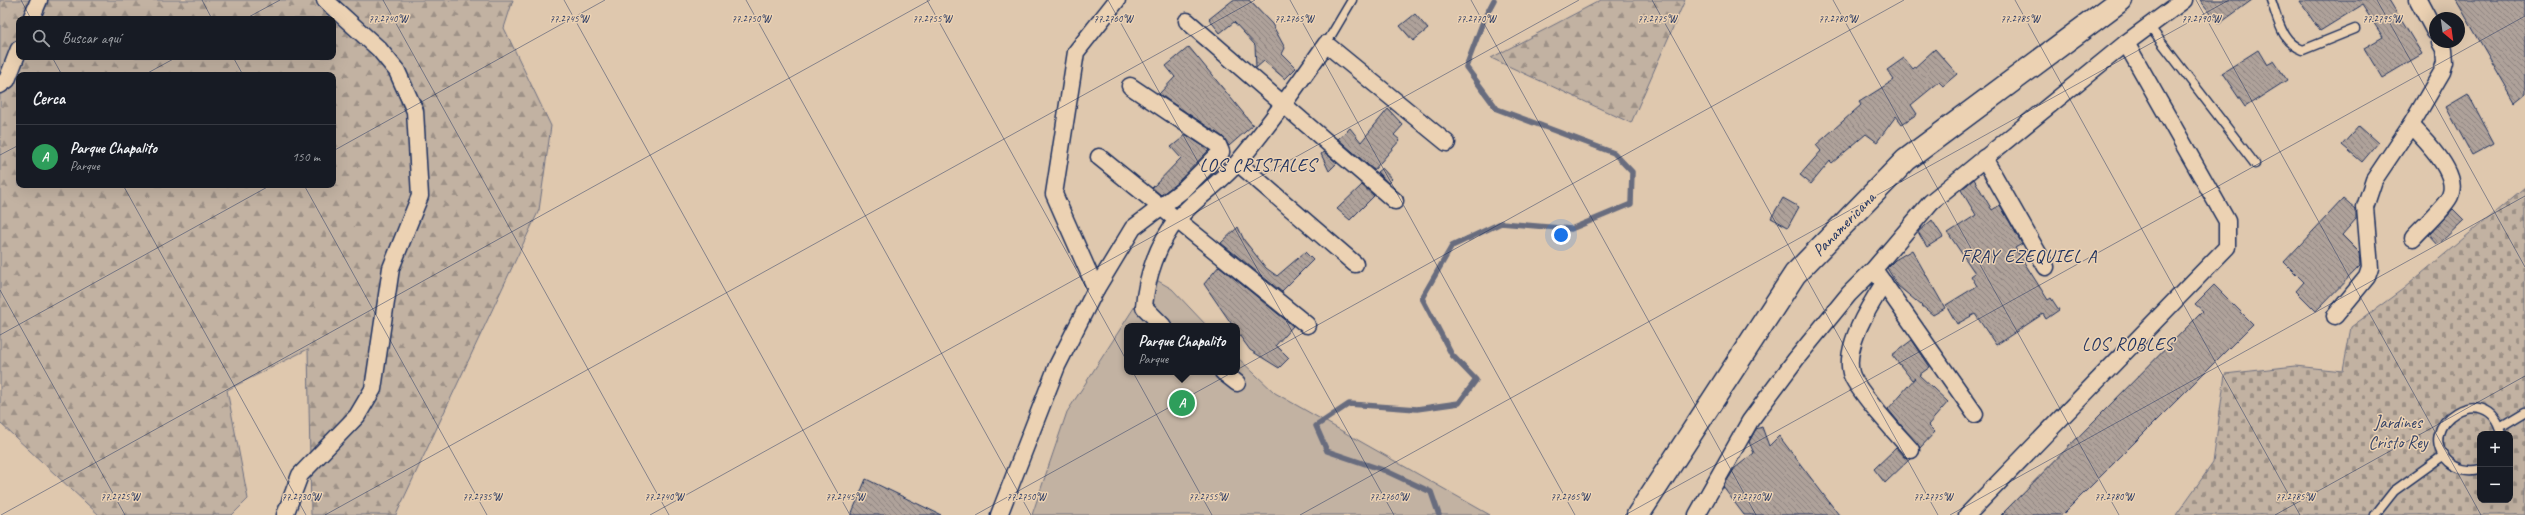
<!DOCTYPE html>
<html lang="es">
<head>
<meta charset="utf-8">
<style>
  body { margin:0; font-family:Caveat,sans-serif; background:#20242c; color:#f1f3f6 }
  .controls { position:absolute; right:12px; bottom:12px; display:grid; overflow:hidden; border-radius:8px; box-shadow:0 4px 16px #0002 }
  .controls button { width:36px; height:36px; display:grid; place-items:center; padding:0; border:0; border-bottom:1px solid #363941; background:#171b24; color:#f1f3f6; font:20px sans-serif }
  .compass { position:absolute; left:2429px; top:12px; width:36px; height:36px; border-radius:50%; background:#171b24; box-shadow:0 4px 16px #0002; rotate:151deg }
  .you { position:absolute; left:1561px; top:235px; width:14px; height:14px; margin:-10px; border:3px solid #fff; border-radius:50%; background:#1a73e8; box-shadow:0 0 0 6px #1a73e833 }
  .badge { display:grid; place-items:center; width:26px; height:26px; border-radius:50%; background:#c8321e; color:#fff; font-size:13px; font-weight:700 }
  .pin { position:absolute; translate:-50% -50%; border:2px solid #fff; box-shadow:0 1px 4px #0006 }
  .popup { position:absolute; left:1124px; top:323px; width:116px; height:52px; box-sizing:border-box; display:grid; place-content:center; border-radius:8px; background:#171b24; filter:drop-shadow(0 1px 3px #0005); font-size:13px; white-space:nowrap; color:#9ea1a6 }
  .popup b { font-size:15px; color:#f1f3f6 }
  .popup::after { content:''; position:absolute; left:50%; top:100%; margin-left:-8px; border:8px solid transparent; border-top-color:#171b24 }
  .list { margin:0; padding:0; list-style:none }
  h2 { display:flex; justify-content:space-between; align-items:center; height:52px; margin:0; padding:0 16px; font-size:17px }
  h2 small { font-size:13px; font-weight:400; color:#9ea1a6 }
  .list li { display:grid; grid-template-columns:26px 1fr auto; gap:12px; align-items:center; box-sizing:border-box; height:64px; padding:0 16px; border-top:1px solid #363941 }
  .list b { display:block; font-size:15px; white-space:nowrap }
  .list p { margin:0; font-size:13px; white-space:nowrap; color:#9ea1a6 }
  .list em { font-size:13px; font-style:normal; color:#9ea1a6 }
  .icon { flex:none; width:22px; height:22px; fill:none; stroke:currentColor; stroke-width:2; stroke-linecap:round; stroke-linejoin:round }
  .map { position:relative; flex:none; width:2525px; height:515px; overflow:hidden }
  .search { position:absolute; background:#171b24; box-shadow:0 4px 16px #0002; left:16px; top:16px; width:320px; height:44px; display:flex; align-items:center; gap:10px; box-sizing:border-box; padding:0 14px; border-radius:8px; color:#9ea1a6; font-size:15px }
  .panel { position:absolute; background:#171b24; box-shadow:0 4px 16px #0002; left:16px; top:72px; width:320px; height:116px; border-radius:8px }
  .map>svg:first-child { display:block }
  .green { fill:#c2b2a2; stroke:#6e7080 }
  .forest { fill:url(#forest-firs); stroke:#6e7080; fill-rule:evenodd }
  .cemetery { fill:url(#cemetery-stones); stroke:#6e7080; fill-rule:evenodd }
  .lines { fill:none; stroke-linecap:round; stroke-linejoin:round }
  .stream { stroke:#686c7e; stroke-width:5.5 }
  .building { fill:url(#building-back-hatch); stroke:#1b2f5e }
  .service-casing { stroke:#1b2f5e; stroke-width:11 }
  .minor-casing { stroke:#1b2f5e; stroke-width:19 }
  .primary-casing { stroke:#1b2f5e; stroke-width:25 }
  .service { stroke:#ecd2b3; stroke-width:8 }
  .minor { stroke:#ecd2b3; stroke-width:16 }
  .primary { stroke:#ecd2b3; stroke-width:22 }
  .ticks { fill:none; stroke:#1b2f5e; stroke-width:1; stroke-opacity:0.45 }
  .labels { text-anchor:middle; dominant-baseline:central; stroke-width:3; stroke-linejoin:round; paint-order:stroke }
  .street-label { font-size:17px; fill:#1b2f5e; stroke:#ecd2b3 }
  .park-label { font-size:17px; fill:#344368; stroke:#ecd2b3 }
  .neighbourhood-label { font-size:18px; letter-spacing:1px; fill:#1b2f5e; stroke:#ecd2b3 }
  .ticks-label { font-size:10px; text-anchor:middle; fill:#1b2f5e; stroke:#ecd2b3; stroke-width:3; stroke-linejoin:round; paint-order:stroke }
</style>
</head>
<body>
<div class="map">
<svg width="2525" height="515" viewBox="0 0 2525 515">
  <defs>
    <pattern id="forest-firs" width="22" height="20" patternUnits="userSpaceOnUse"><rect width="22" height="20" fill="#c2b2a2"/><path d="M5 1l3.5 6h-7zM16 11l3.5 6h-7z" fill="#9d9187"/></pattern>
    <pattern id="cemetery-stones" width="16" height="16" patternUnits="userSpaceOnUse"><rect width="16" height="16" fill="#c2b2a2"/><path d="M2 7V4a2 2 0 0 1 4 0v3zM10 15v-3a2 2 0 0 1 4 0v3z" fill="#9d9187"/></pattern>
    <pattern id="building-back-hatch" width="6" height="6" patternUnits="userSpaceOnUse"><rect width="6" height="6" fill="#afa29a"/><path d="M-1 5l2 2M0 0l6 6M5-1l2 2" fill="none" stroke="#8e8481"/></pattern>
  </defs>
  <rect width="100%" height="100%" fill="#dfc8ae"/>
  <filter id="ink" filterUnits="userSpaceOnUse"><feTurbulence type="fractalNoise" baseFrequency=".025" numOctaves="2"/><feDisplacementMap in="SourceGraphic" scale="8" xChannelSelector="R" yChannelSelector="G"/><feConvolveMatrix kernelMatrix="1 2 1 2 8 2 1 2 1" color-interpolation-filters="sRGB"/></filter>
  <g filter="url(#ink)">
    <polygon class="green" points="1153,278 1172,289 1207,326 1127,326 1127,372 1237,372 1237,357 1275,393 1490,515 1032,515 1067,412"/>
    <g class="forest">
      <path d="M0,0H513L504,28L551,126L539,210L396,515H311L308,349L227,390L248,499L232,515H99L0,423ZM19,19H333V57H19ZM19,75H333V185H19Z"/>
      <polygon points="1601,0 1685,0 1631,123 1491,58"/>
    </g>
    <path class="cemetery" d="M2525,187V515H2176L2213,463L2225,374L2295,366L2343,371L2351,327L2403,289ZM2480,434H2510V500H2480Z"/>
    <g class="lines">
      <polyline class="stream" points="1439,515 1431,492 1386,471 1327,451 1316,426 1349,404 1417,409 1459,403 1476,380 1452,355 1422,298 1452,246 1501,223 1571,229 1631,204 1632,172 1614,153 1497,109 1466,67 1484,19 1494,0"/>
    </g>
    <g class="building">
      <polygon points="1233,0 1249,0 1272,24 1285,48 1282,54 1296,68 1285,79 1264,61 1256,68 1255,45 1234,22 1220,33 1209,19"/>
      <polygon points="2200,0 2252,0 2219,24"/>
      <polygon points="2299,0 2389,0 2422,54 2382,78 2364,48 2383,37 2362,5 2320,31"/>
      <polygon points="2456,0 2525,0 2525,94 2515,102"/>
      <polygon points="1415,14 1428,29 1413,41 1400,26"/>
      <polygon points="1189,47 1253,125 1229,146 1223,137 1159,94 1175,77 1166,66"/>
      <polygon points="1935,49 1957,74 1943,86 1939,82 1911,105 1917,114 1902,124 1896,116 1877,142 1866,134 1832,163 1830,161 1811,184 1800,175 1821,151 1816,145 1861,105 1859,102 1894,80 1887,70 1904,58 1913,69"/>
      <polygon points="2258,50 2267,65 2274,61 2287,80 2245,107 2222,73"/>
      <polygon points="2468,94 2494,143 2472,155 2446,107"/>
      <polygon points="1388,109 1403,125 1394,135 1400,140 1374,170 1338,139 1350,128 1361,142"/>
      <polygon points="2359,126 2378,143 2362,162 2342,145"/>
      <polygon points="1186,135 1209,150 1177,183 1161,195 1152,188 1181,158 1171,147"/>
      <polygon points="1324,152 1337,163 1329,171 1321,154"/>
      <polygon points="1382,168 1392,179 1388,183 1377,172"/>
      <polygon points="1974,179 1992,210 2000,205 2022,244 2015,248 2048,300 2051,298 2059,310 2046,319 2043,314 1996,345 1975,314 1957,324 1946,305 1977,286 1971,276 1975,273 1948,233 1976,215 1961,190"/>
      <polygon points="1362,185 1374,196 1350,220 1337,209"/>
      <polygon points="1783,198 1799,207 1788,227 1771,218"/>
      <polygon points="2343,199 2356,210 2356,219 2342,235 2359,252 2360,266 2316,311 2296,291 2304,282 2284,262"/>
      <polygon points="2453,209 2464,220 2438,245 2429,235"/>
      <polygon points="1932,220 1943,237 1927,247 1918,232"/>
      <polygon points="1238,227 1244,240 1266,268 1277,276 1305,252 1313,260 1282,291 1283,293 1221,243"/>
      <polygon points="1912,250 1945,308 1933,315 1898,286 1887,268 1895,260"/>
      <polygon points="1219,266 1293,326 1276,345 1289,358 1279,368 1250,350 1237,332 1237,326 1233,326 1204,284"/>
      <polygon points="2214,285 2253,324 2062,515 2001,515 2203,311 2195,304"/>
      <polygon points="1912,340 1930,367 1919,375 1948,402 1928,425 1935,432 1920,448 1888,409 1915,378 1912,380 1892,355"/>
      <polygon points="1762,427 1769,446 1779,436 1839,515 1744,515 1723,487 1735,468 1754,453 1749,442 1756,429"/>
      <polygon points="1896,448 1904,457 1910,459 1885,483 1874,469"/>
      <polygon points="866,479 941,515 851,515"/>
    </g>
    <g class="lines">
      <defs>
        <g id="service">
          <path d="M2271,0C2279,22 2281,41 2303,50L2355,29"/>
          <polyline points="2149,26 2255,164"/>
          <polyline points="1326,44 1352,0"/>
          <polyline points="2500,427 2525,412"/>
          <path d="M2480,469C2469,472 2457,469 2449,462C2410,426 2488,376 2502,434"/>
          <polyline points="2375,515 2394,491 2444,455"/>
        </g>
        <g id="minor">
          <polyline points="2418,0 2435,32"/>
          <polyline points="31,19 39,0"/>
          <polyline points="1187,21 1395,201"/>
          <polyline points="0,85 7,80 19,49"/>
          <path d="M2411,125C2425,141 2460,173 2450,196C2446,206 2421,229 2413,238"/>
          <polyline points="1099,157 1307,325"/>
          <polyline points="1984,158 2046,267"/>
          <polyline points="1238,163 1355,264"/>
          <polyline points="1878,275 1975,414"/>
          <path d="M1884,283C1870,305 1844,345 1851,373C1855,388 1899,437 1911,450"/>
          <polyline points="1096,289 1133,228 1183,190 1221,152 1218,145 1130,86"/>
          <polyline points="2335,316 2367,277 2370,268 2365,207 2374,180 2411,125 2442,72 2445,62 2444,49 2440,42"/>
          <path d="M1163,326L1144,307C1146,278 1158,243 1177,220C1195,198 1221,183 1239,161C1270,124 1298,84 1326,44L1447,143"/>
          <polyline points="1223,372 1237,383"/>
          <polyline points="285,515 300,475 357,416 373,389 391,268 420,196 415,111 397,71 379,49 325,0"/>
          <polyline points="999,515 1057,366 1096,289 1054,194 1076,52 1117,0"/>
          <polyline points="1697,515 1750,421 1796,359 1849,294 1874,269 1931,202 2126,43"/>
          <polyline points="1967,515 2227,247 2227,221 2126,43 2184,0"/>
        </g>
        <polyline id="primary" points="1638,515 1795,274 1906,160 2121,0"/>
      </defs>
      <use href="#service" class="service-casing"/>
      <use href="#minor" class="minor-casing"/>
      <use href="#primary" class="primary-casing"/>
      <use href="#service" class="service"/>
      <use href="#minor" class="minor"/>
      <use href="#primary" class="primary"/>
    </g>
  </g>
  <path class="ticks" d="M21,0L31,19M202,0L212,19M383,0L669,515M564,0L850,515M746,0L1031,515M927,0L1212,515M1108,0L1394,515M1290,0L1575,515M1471,0L1756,515M1652,0L1938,515M1833,0L2119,515M2015,0L2300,515M2196,0L2481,515M2377,0L2525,267M245,19L280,0M52,57L62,75M233,57L243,75M144,75L177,57M333,151L605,0M0,155L19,145M123,185L306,515M304,185L487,515M0,290L125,515M0,335L271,185M1,515L930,0M325,515L1255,0M650,515L1579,0M975,515L1904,0M1300,515L2229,0M1625,515L2525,16M1950,515L2525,196M2275,515L2525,376"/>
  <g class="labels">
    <g class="street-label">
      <text transform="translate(1844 224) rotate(-46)">Panamericana</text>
    </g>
    <g class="park-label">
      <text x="2398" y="422">Jardines<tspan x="2398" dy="20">Cristo Rey</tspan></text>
    </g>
    <g class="neighbourhood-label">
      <text x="1258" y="165">LOS CRISTALES</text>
      <text x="2029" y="256">FRAY EZEQUIEL A</text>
      <text x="2128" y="344">LOS ROBLES</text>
    </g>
  </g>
  <g class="ticks-label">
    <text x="569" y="22">77.2745°W</text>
    <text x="1113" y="22">77.2760°W</text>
    <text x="1294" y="22">77.2765°W</text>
    <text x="1476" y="22">77.2770°W</text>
    <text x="1657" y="22">77.2775°W</text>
    <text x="1838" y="22">77.2780°W</text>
    <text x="2020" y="22">77.2785°W</text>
    <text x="2201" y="22">77.2790°W</text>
    <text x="2382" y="22">77.2795°W</text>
    <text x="388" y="22">77.2740°W</text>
    <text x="751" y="22">77.2750°W</text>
    <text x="932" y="22">77.2755°W</text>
    <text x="120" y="500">77.2725°W</text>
    <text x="301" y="500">77.2730°W</text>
    <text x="482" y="500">77.2735°W</text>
    <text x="664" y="500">77.2740°W</text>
    <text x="845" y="500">77.2745°W</text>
    <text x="1026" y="500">77.2750°W</text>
    <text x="1208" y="500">77.2755°W</text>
    <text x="1389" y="500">77.2760°W</text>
    <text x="1570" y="500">77.2765°W</text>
    <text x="1751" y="500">77.2770°W</text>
    <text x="1933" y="500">77.2775°W</text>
    <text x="2114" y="500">77.2780°W</text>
    <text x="2295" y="500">77.2785°W</text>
  </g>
</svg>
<div class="controls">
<button>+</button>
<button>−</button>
</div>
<svg class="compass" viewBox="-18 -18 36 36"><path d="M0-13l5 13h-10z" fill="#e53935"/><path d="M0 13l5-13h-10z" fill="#9ea1a6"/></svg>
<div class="you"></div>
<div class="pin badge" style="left:1182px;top:403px;background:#2e9e5b">A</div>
<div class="popup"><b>Parque Chapalito</b>Parque</div>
<div class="search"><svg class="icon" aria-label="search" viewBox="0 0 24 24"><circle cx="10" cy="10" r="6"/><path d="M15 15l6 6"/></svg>Buscar aquí</div>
<section class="panel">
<h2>Cerca<small></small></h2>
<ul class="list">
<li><span class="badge" style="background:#2e9e5b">A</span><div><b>Parque Chapalito</b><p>Parque</p></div><em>150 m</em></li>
</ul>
</section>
</div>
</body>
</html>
